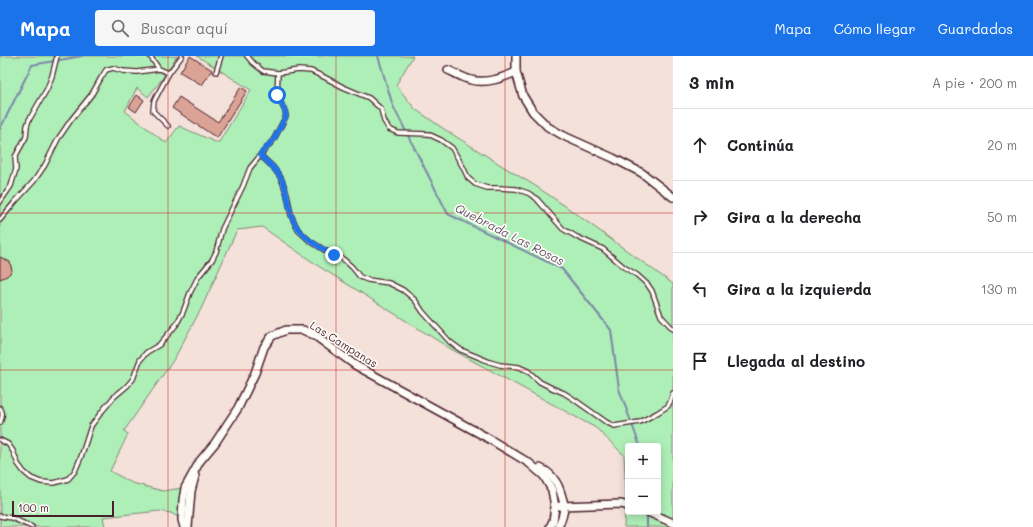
<!DOCTYPE html>
<html lang="es">
<head>
<meta charset="utf-8">
<style>
  body { margin:0; font-family:Mali,sans-serif; background:#f6f6f6; color:#202124 }
  .controls { position:absolute; right:12px; bottom:12px; display:grid; overflow:hidden; border-radius:4px; box-shadow:0 2px 10px #0003 }
  .controls button { width:36px; height:36px; display:grid; place-items:center; padding:0; border:0; border-bottom:1px solid #e0e0e0; background:#fff; color:#202124; font:20px sans-serif }
  .scale { position:absolute; left:12px; bottom:10px; width:102px; box-sizing:border-box; padding-left:4px; border:2px solid #4a1f2b; border-top:0; font-size:11px; line-height:14px; white-space:nowrap; color:#4a1f2b; -webkit-text-stroke:3px #fdfcf7; paint-order:stroke }
  .stop { position:absolute; width:12px; height:12px; margin:-9px; border:3px solid #1a73e8; border-radius:50%; background:#fff }
  .stop.end { background:#1a73e8; border-color:#fff; box-shadow:0 1px 4px #0008 }
  .list { margin:0; padding:0; list-style:none }
  h2 { display:flex; justify-content:space-between; align-items:center; height:52px; margin:0; padding:0 16px; font-size:17px }
  h2 small { font-size:13px; font-weight:400; color:#757577 }
  .list li { display:grid; grid-template-columns:26px 1fr auto; gap:12px; align-items:center; box-sizing:border-box; height:72px; padding:0 16px; border-top:1px solid #e0e0e0 }
  .list b { display:block; font-size:15px; white-space:nowrap }
  .list em { font-size:13px; font-style:normal; color:#757577 }
  .icon { flex:none; width:22px; height:22px; fill:none; stroke:currentColor; stroke-width:2; stroke-linecap:round; stroke-linejoin:round }
  .map { position:relative; flex:none; width:673px; height:471px; overflow:hidden }
  header { display:flex; align-items:center; gap:24px; box-sizing:border-box; height:56px; padding:0 20px; background:#1a73e8; color:#fff }
  header strong { font-size:19px }
  nav { display:flex; gap:22px; margin-inline-start:auto; font-size:14px }
  .search { width:280px; height:36px; background:#f6f6f6; display:flex; align-items:center; gap:10px; box-sizing:border-box; padding:0 14px; border-radius:4px; color:#757577; font-size:15px }
  main { display:flex }
  aside { flex:1; background:#fff }
  .map>svg:first-child { display:block }
  .green { fill:#aeefb7; stroke:#7c8771; fill-rule:evenodd }
  .lines { fill:none; stroke-linecap:round; stroke-linejoin:round }
  .stream { stroke:#7c87a7; stroke-width:2 }
  .building { fill:#dba395; stroke:#4a1f2b }
  .service-casing { stroke:#4a1f2b; stroke-width:6 }
  .minor-casing { stroke:#4a1f2b; stroke-width:10 }
  .service { stroke:#fdfcf7; stroke-width:3.5 }
  .minor { stroke:#fdfcf7; stroke-width:7 }
  .route { stroke:#1a73e8; stroke-width:5 }
  .grid { fill:none; stroke:#d62828; stroke-width:1; stroke-opacity:0.55 }
  .labels { text-anchor:middle; dominant-baseline:central; stroke-width:3.5; stroke-linejoin:round; paint-order:stroke }
  .street-label { font-size:11px; fill:#4a1f2b; stroke:#fdfcf7 }
  .water-label { font-size:12px; font-style:italic; fill:#635369; stroke:#fdfcf7 }
</style>
</head>
<body>
<header>
<strong>Mapa</strong>
<div class="search"><svg class="icon" aria-label="search" viewBox="0 0 24 24"><circle cx="10" cy="10" r="6"/><path d="M15 15l6 6"/></svg>Buscar aquí</div>
<nav><a>Mapa</a><a>Cómo llegar</a><a>Guardados</a></nav>
</header>
<main>
<div class="map">
<svg width="673" height="471" viewBox="0 0 673 471">
  <rect width="100%" height="100%" fill="#f3e1da"/>
  <filter id="ink" filterUnits="userSpaceOnUse"><feTurbulence type="fractalNoise" baseFrequency=".025" numOctaves="2"/><feDisplacementMap in="SourceGraphic" scale="8" xChannelSelector="R" yChannelSelector="G"/><feConvolveMatrix kernelMatrix="1 2 1 2 8 2 1 2 1" color-interpolation-filters="sRGB"/></filter>
  <g filter="url(#ink)">
    <path class="green" d="M0,0H177L162,23L148,41L137,32L125,55L166,87L179,70L215,86H219L251,34L197,0H413L396,29L415,53L444,73L504,111L534,129L565,150L673,228V471H624L626,441L624,399L596,372L451,293L320,211L262,171L237,174L201,253L174,303L124,375L128,378L110,415L132,427L163,435L182,432L178,461L171,457L159,455L103,461L105,471H0ZM628,390H658V456H628Z"/>
    <g class="lines">
      <g class="stream">
        <polyline points="378,0 393,50 448,158 562,213 611,274 619,333 640,390"/>
        <polyline points="0,73 32,9 82,0"/>
        <polyline points="647,471 647,461"/>
      </g>
    </g>
    <g class="building">
      <polygon points="190,0 212,14 202,29 180,16"/>
      <polygon points="241,31 247,35 217,82 172,52 179,41 218,66"/>
      <polygon points="137,39 144,44 136,56 129,51"/>
      <polygon points="0,201 10,206 12,215 7,220 0,223"/>
    </g>
    <g class="lines">
      <defs>
        <g id="service">
          <polyline points="150,0 159,13"/>
          <polyline points="247,0 253,7 263,15 278,17 299,14 311,15 324,21 343,31 369,42 381,53 384,65 389,73 398,77 428,78 441,84 452,92 463,111 468,122 475,128 487,132 500,132 516,133 528,137 536,142 563,173 577,181 603,193 624,211 637,219 648,229 652,235 661,260 673,273"/>
          <polyline points="216,16 221,0"/>
          <polyline points="168,70 153,55 154,45 169,17 182,0"/>
          <polyline points="260,99 273,111 281,122 287,138 291,159 298,174 310,185 326,195 343,203 352,211 360,221 368,224 389,227 403,234 415,244 423,256 450,286 461,294 490,306 500,309 519,311 528,315 540,326 552,332 564,337 572,342 606,366 614,370 640,366 657,357 668,350 671,344 673,337"/>
          <polyline points="0,146 11,130 16,113 15,101 26,81 27,70 29,64 47,33 52,20 57,0"/>
          <polyline points="0,164 14,147 34,125 45,109 58,83 71,64 92,38 101,22 106,14 113,12 123,15 137,16 159,13 169,17"/>
          <path d="M0,352C4,357 2,362 0,367"/>
          <polyline points="0,384 8,388 13,395 18,408 24,416 31,422 41,426 54,427 68,423 75,415 81,401 91,370 103,354 114,341 127,330 133,323 140,304 147,296 159,289 176,269 183,256 190,237 198,221 212,204 216,196 222,173 243,130 250,112 274,83 284,64 286,60 285,55 277,39 278,17"/>
          <polyline points="0,460 12,462 32,471"/>
        </g>
        <g id="minor">
          <polyline points="516,0 516,16 523,40 533,56 548,71 566,81 613,102 642,117 673,141"/>
          <path d="M448,14C455,17 463,22 471,24C487,28 502,22 516,16"/>
          <path d="M540,412C552,417 559,429 562,441C563,444 564,447 564,450C564,457 561,465 558,471"/>
          <polyline points="560,450 621,448 628,450"/>
          <polyline points="648,456 673,467"/>
          <polyline points="184,471 182,464 183,444 185,432 200,405 215,387 238,352 255,317 264,291 272,280 286,274 303,274 314,279 355,309 486,381 529,407 544,420 552,434 555,451 553,465 550,471"/>
          <polyline points="188,471 191,435 195,420"/>
        </g>
      </defs>
      <use href="#service" class="service-casing"/>
      <use href="#minor" class="minor-casing"/>
      <use href="#service" class="service"/>
      <use href="#minor" class="minor"/>
    </g>
  </g>
  <g class="lines" filter="url(#ink)">
    <path class="route" d="M277,39L285,55L286,60L274,83L260,99C268,106 276,113 281,122C290,138 287,160 299,174C308,185 322,193 334,199"/>
  </g>
  <path class="grid" d="M168,0V471M336,0V471M505,0V471M0,157H673M0,314H673"/>
  <g class="labels">
    <g class="street-label">
      <text transform="translate(344 288) rotate(32)">Las Campanas</text>
    </g>
    <g class="water-label">
      <text transform="translate(510 178) rotate(27)">Quebrada Las Rosas</text>
    </g>
  </g>
</svg>
<div class="controls">
<button>+</button>
<button>−</button>
</div>
<div class="scale">100 m</div>
<div class="stop" style="left:277px;top:39px"></div>
<div class="stop end" style="left:334px;top:199px"></div>
</div>
<aside>
<h2>3 min<small>A pie · 200 m</small></h2>
<ul class="list">
<li><svg class="icon" aria-label="ahead" viewBox="0 0 24 24"><path d="M12 20V5M6 11l6-6 6 6"/></svg><div><b>Continúa</b></div><em>20 m</em></li>
<li><svg class="icon" aria-label="right" viewBox="0 0 24 24"><path d="M7 20v-9h11M14 6l5 5-5 5"/></svg><div><b>Gira a la derecha</b></div><em>50 m</em></li>
<li><svg class="icon" aria-label="left" viewBox="0 0 24 24"><path d="M17 20v-9H6M10 6l-5 5 5 5"/></svg><div><b>Gira a la izquierda</b></div><em>130 m</em></li>
<li><svg class="icon" aria-label="arrive" viewBox="0 0 24 24"><path d="M6 21V4h12l-3 4 3 4H6"/></svg><div><b>Llegada al destino</b></div></li>
</ul>
</aside>
</main>
</body>
</html>
